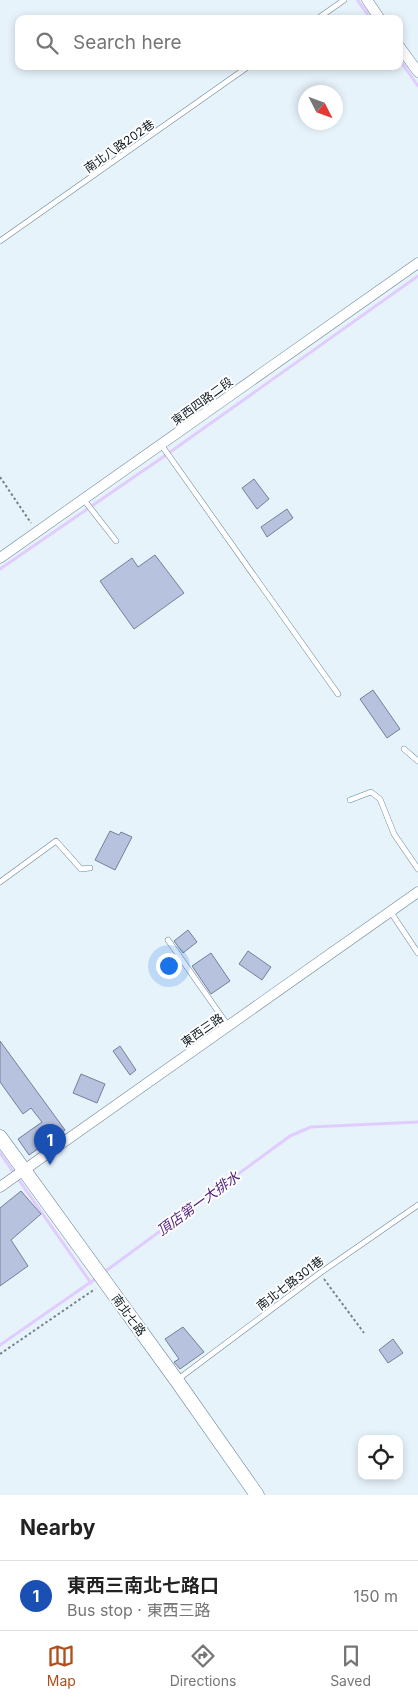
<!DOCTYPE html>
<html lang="en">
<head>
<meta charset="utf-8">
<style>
  body { margin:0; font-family:Inter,"Noto Sans TC",sans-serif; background:#f6f6f6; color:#222 }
  .controls { position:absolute; right:15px; bottom:15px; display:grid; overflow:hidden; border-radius:10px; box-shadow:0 2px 8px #0003 }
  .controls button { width:45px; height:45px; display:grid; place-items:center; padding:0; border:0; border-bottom:1px solid #e0e0e0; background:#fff; color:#222; font:25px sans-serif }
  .compass { position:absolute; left:298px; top:85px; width:45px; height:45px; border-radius:50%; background:#fff; box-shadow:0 2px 8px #0003; rotate:132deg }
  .you { position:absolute; left:168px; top:965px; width:18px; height:18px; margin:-12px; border:4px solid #fff; border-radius:50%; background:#1a73e8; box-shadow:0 0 0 8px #1a73e833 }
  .badge { display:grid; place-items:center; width:32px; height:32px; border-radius:50%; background:#b24e19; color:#fff; font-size:16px; font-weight:700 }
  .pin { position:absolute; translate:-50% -41px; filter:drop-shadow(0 1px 2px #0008) }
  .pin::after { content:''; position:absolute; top:26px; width:18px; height:15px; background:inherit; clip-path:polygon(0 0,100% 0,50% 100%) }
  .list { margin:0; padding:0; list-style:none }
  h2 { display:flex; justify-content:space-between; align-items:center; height:65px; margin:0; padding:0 20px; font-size:21px }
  h2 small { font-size:16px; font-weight:400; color:#767676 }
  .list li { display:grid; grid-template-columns:32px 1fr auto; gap:15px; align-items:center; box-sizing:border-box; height:70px; padding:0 20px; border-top:1px solid #e0e0e0 }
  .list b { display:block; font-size:19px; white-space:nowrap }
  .list p { margin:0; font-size:16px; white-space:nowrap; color:#767676 }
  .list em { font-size:16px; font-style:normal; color:#767676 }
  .icon { flex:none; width:28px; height:28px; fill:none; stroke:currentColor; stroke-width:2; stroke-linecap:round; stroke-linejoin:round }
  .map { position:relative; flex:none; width:418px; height:1495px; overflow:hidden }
  .search { position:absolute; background:#fff; box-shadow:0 2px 8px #0003; left:15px; right:15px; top:15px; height:55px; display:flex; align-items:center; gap:12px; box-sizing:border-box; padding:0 18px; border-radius:10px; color:#767676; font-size:19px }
  .sheet { height:135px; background:#fff }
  nav { display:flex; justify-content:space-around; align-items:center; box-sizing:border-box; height:70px; border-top:1px solid #e0e0e0; background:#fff; font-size:14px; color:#767676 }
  nav a { display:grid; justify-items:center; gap:2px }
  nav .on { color:#b24e19 }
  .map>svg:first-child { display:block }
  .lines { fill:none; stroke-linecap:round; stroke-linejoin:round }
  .stream { stroke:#e0ccff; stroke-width:3 }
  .building { fill:#b7c2de; stroke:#757f9a }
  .service-casing { stroke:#6a8698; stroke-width:6 }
  .minor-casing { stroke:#6a8698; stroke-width:11 }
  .tertiary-casing { stroke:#6a8698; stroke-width:15 }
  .path { stroke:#768289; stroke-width:2; stroke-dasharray:2.5 2.5; stroke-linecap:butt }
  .service { stroke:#fff; stroke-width:5 }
  .minor { stroke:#fff; stroke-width:10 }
  .tertiary { stroke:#fff; stroke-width:14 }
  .labels { text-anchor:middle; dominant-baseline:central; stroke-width:4; stroke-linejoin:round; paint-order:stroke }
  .street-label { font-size:12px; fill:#0f1b21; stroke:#fefefe }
  .water-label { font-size:14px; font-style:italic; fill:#4e1e7c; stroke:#fefefe }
</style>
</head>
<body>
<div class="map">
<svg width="418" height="1495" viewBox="0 0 418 1495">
  <rect width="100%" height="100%" fill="#e7f3fb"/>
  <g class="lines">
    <g class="stream">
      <polyline points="358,1 371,19"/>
      <polyline points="399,59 418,86"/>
      <polyline points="0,569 166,455 418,276"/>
      <polyline points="0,1153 91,1283"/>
      <polyline points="103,1273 290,1136 311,1127 418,1122"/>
      <polyline points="0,1345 98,1277"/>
    </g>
  </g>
  <g class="building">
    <polygon points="254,479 269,499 257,509 242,488"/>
    <polygon points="287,509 293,518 267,537 261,527"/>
    <polygon points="155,555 184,593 134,629 100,581 132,558 138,567"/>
    <polygon points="373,690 400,729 387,738 360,699"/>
    <polygon points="110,831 119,835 121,832 132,837 115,870 95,860"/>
    <polygon points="188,930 197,942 183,953 174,941"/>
    <polygon points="248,951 271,967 262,980 239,964"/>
    <polygon points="211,953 230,981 211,994 192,966"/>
    <polygon points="0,1041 65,1130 29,1155 18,1139 42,1122 31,1108 23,1114 0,1082"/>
    <polygon points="120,1046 136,1070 130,1075 113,1051"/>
    <polygon points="81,1074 105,1084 97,1103 73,1093"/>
    <polygon points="21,1191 41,1214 11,1240 28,1266 0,1286 0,1208"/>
    <polygon points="183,1327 204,1352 180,1369 174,1362 179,1359 165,1339"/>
    <polygon points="393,1339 403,1353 388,1363 379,1350"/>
  </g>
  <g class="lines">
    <defs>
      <g id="service">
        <polyline points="317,19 344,0"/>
        <polyline points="0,241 249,66"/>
        <polyline points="162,446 338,694"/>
        <polyline points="84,500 116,541"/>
        <polyline points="404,749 418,761"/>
        <polyline points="350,800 371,792 380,799 394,834 418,869"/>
        <polyline points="0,882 56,841 81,869 90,868"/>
        <polyline points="390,911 418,953"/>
        <polyline points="168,940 229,1027"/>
        <polyline points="177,1380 320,1273 418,1205"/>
      </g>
      <g id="minor">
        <polyline points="367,0 380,19"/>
        <polyline points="399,46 418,72"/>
        <polyline points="0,558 418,263"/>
        <polyline points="0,1187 418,892"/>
      </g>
      <polyline id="tertiary" points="0,1137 177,1381 257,1495"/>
    </defs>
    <use href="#service" class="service-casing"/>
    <use href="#minor" class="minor-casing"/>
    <use href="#tertiary" class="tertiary-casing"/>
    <g class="path">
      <polyline points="0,477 31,523"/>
      <polyline points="324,1279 364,1333"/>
      <polyline points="0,1354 95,1289"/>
    </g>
    <use href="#service" class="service"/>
    <use href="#minor" class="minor"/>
    <use href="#tertiary" class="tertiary"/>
  </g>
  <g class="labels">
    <g class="street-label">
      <text transform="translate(119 146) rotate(-35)">南北八路202巷</text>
      <text transform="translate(202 401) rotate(-36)">東西四路二段</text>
      <text transform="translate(202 1030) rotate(-35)">東西三路</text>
      <text transform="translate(290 1283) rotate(-37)">南北七路301巷</text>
      <text transform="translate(129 1315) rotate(54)">南北七路</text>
    </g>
    <g class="water-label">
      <text transform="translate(198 1203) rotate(-36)">頂店第一大排水</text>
    </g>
  </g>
</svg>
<div class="controls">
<button><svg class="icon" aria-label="locate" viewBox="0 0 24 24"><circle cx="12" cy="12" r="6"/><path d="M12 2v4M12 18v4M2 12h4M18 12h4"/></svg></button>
</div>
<svg class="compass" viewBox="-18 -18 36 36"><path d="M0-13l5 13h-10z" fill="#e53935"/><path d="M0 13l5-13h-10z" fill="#767676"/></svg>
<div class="you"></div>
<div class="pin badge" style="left:50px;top:1165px;background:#1a4fb4">1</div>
<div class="search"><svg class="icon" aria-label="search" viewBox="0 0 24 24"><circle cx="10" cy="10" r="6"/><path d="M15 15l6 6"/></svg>Search here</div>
</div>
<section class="sheet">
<h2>Nearby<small></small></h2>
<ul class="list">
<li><span class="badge" style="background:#1a4fb4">1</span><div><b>東西三南北七路口</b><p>Bus stop · 東西三路</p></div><em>150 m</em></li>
</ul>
</section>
<nav>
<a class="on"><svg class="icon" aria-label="map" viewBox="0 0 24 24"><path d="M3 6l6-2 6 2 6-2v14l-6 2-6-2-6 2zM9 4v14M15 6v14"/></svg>Map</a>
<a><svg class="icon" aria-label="directions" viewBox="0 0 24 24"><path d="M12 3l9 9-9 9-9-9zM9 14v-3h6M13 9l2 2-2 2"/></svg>Directions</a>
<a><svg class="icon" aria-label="saved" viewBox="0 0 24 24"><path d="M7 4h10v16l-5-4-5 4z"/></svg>Saved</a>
</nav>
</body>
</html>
